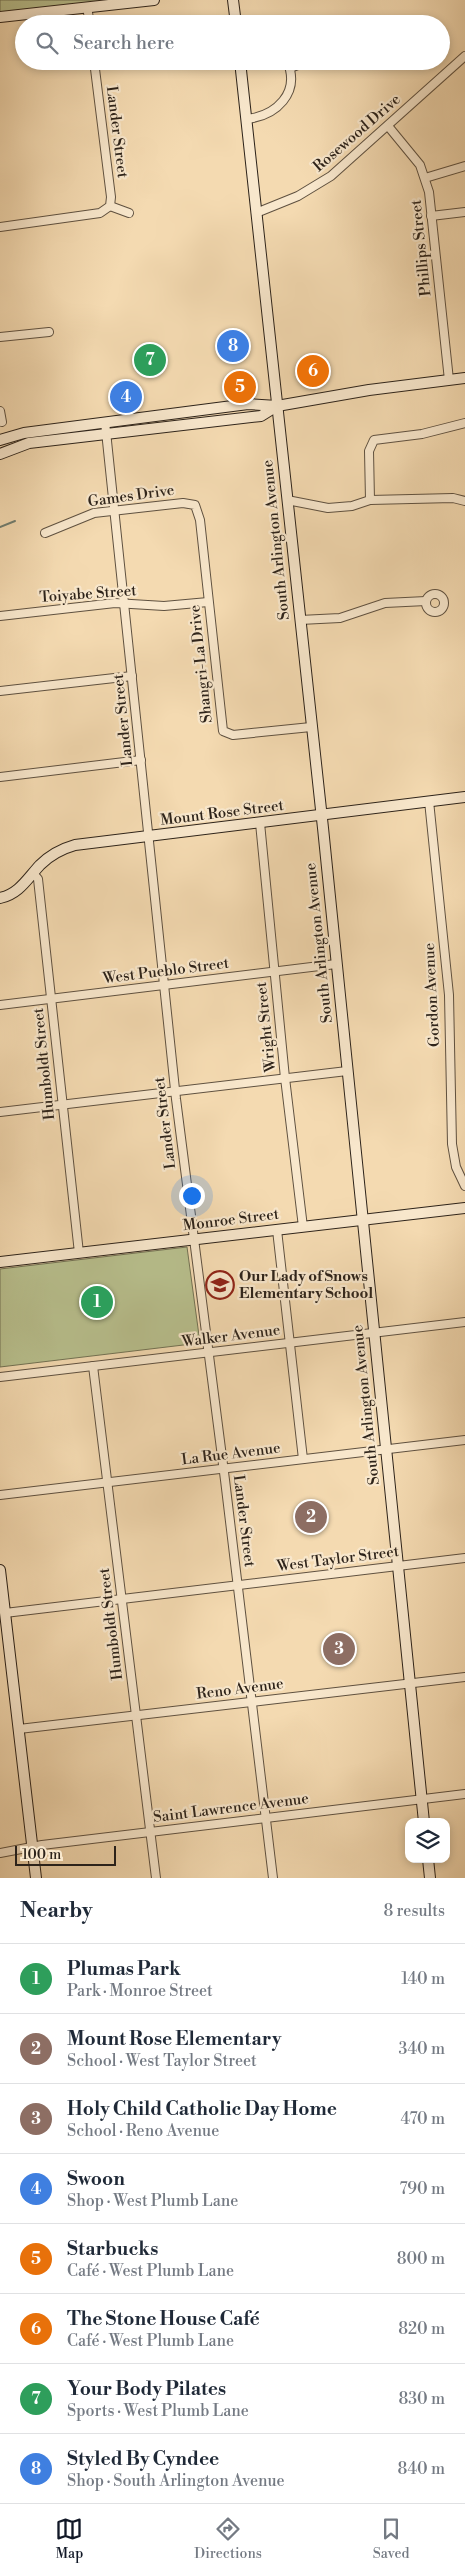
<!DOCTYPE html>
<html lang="en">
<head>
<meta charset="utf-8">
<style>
  body { margin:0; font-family:"Libre Bodoni",serif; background:#f6f6f7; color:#1f2937 }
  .controls { position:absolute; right:15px; bottom:15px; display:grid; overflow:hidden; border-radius:10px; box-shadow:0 2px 8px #0003 }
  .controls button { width:45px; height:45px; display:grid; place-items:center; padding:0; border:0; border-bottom:1px solid #e0e1e3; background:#fff; color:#1f2937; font:25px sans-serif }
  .scale { position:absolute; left:15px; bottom:12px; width:101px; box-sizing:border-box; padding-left:5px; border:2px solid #2d231a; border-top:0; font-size:14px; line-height:18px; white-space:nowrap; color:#2d231a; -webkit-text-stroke:4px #f8e7cc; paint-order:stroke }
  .you { position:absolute; left:191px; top:1195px; width:18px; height:18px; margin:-12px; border:4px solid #fff; border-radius:50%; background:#1a73e8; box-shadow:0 0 0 8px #1a73e833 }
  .badge { display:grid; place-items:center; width:32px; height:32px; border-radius:50%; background:#111827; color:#fff; font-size:16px; font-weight:700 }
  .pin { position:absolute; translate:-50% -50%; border:2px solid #fff; box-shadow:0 1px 5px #0006 }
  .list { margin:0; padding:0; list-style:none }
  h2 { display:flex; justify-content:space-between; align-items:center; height:65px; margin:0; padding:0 20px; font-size:21px }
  h2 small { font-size:16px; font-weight:400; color:#747a83 }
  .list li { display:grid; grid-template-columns:32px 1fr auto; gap:15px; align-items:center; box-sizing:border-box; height:70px; padding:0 20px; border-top:1px solid #e0e1e3 }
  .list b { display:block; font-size:19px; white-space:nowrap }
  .list p { margin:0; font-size:16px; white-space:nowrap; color:#747a83 }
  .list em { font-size:16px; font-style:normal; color:#747a83 }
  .icon { flex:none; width:28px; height:28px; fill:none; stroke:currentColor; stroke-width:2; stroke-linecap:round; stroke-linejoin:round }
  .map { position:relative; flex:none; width:465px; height:1878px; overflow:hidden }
  .search { position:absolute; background:#fff; box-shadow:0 2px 8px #0003; left:15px; right:15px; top:15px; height:55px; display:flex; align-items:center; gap:12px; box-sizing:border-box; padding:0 18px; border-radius:28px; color:#747a83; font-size:19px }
  .sheet { height:625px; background:#fff }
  nav { display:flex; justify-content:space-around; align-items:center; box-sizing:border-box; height:70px; border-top:1px solid #e0e1e3; background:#fff; font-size:14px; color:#747a83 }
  nav a { display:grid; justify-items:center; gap:2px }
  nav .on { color:#111827 }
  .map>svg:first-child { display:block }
  .green { fill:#b8c08e; stroke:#727254 }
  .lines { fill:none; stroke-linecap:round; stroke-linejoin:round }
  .stream { stroke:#707e71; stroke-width:2 }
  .street-casing { stroke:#5f5140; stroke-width:10 }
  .secondary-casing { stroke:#2d231a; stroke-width:12 }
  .street { stroke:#f8e7cc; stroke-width:8 }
  .secondary { stroke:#f8e7cc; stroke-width:10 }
  .labels { text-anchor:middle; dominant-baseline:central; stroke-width:4.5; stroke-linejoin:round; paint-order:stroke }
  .street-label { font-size:15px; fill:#2d231a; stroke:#f8e7cc }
  .poi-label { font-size:15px; font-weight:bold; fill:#2d231a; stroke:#f8e7cc; text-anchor:start }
</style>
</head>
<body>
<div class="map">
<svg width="465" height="1878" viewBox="0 0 465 1878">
  <rect width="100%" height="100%" fill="#f4dab1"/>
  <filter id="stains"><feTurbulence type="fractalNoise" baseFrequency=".004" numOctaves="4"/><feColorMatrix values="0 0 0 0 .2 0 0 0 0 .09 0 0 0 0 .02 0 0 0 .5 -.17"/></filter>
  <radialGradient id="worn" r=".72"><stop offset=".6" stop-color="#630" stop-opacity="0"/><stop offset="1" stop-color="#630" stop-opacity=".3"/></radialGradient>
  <g class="green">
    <polygon points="0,0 124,0 0,14"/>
    <polygon points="187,1247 200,1343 0,1367 0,1269"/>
  </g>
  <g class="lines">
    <polyline class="stream" points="0,527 15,521"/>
    <defs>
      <g id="street">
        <polyline points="87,7 90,24"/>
        <polyline points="290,68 308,61"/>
        <path d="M246,119C276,116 301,93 287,61"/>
        <polyline points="388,126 420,165 429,192 449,380"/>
        <polyline points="425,178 465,166"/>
        <polyline points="110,206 129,213"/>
        <polyline points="256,213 298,196 331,176 465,56"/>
        <polyline points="431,216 465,212"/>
        <polyline points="0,227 100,213 110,206 111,197 94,61"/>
        <polyline points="0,337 49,332"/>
        <polyline points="0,411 2,422"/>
        <polyline points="105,422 176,1099 225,1480 273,1878"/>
        <polyline points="287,500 328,508 352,506 370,500 453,498 465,501"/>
        <polyline points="370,500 369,451 374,440 422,434 465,423"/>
        <polyline points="45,533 94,513 183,503 195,505 200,520 223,731 233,735 311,727"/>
        <circle cx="435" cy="603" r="9"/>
        <polyline points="0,616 115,603 164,606 208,602"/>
        <polyline points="300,620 340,618 385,603 426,601"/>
        <polyline points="0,691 132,676"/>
        <polyline points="0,777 141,760"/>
        <polyline points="429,801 449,995 452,1144 456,1167 465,1186"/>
        <polyline points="260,823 285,1078 303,1227"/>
        <polyline points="33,873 38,879 79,1253"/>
        <polyline points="0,1005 336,964"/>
        <polyline points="0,1112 347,1071"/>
        <polyline points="277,1230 303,1459"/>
        <polyline points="93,1366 156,1878"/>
        <polyline points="0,1377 465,1322"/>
        <polyline points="0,1495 465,1440"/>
        <polyline points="5,1613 465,1558"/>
        <polyline points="19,1729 465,1677"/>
        <polyline points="0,1853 42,1845 465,1794"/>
      </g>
      <g id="secondary">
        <polyline points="233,0 236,24"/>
        <polyline points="0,17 154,0"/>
        <polyline points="240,61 323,828 424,1822"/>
        <polyline points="0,440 24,433 248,404 277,406 369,390 465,378"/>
        <polyline points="0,454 29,443 261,416 277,406"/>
        <path d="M0,898C19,894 27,879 40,865C50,855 61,849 75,845L465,797"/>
        <polyline points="0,1262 465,1208"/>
        <polyline points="0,1570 36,1878"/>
        <polyline points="428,1859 430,1878"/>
      </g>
    </defs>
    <use href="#street" class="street-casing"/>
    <use href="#secondary" class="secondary-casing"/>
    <use href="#street" class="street"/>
    <use href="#secondary" class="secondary"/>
  </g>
  <defs>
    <symbol id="school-ring" viewBox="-11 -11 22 22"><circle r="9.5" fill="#f8e7cc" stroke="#8f2418" stroke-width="1.5"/><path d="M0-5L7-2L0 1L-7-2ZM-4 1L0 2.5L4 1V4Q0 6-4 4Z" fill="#8f2418"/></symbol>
  </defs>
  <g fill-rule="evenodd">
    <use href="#school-ring" x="204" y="1269" width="32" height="32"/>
  </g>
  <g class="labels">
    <g class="street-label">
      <text transform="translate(117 132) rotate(83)">Lander Street</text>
      <text transform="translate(357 133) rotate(-41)">Rosewood Drive</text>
      <text transform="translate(421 248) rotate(-96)">Phillips Street</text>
      <text transform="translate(131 496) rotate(-8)">Games Drive</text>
      <text transform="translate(276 540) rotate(-96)">South Arlington Avenue</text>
      <text transform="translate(88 594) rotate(-4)">Toiyabe Street</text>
      <text transform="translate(201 664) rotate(-96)">Shangri-La Drive</text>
      <text transform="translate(123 720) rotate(-96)">Lander Street</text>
      <text transform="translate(222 813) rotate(-7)">Mount Rose Street</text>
      <text transform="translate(319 943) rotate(-96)">South Arlington Avenue</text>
      <text transform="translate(166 971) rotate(-7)">West Pueblo Street</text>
      <text transform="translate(432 995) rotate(-93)">Gordon Avenue</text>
      <text transform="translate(266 1027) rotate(-96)">Wright Street</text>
      <text transform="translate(44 1064) rotate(-96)">Humboldt Street</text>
      <text transform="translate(165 1123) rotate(-97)">Lander Street</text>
      <text transform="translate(231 1220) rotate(-7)">Monroe Street</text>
      <text transform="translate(231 1336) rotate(-7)">Walker Avenue</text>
      <text transform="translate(366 1405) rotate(-96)">South Arlington Avenue</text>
      <text transform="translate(231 1454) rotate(-7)">La Rue Avenue</text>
      <text transform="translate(244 1521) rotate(83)">Lander Street</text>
      <text transform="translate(338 1559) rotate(-7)">West Taylor Street</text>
      <text transform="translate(111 1624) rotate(-97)">Humboldt Street</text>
      <text transform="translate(240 1689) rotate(-7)">Reno Avenue</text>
      <text transform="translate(231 1808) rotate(-7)">Saint Lawrence Avenue</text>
    </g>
    <g class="poi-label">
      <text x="239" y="1276">Our Lady of Snows<tspan x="239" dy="17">Elementary School</tspan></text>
    </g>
  </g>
  <rect width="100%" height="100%" filter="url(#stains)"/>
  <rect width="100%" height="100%" fill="url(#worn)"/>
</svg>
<div class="controls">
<button><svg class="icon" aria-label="layers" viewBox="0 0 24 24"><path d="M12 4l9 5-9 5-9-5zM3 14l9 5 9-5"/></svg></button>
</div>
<div class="scale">100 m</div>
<div class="you"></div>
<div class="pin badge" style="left:97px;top:1302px;background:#2e9e5b">1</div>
<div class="pin badge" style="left:311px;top:1517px;background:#8d6e63">2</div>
<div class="pin badge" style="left:339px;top:1649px;background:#8d6e63">3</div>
<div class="pin badge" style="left:126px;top:397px;background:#3f7fe0">4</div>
<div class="pin badge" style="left:240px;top:387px;background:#e8710a">5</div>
<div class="pin badge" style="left:313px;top:371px;background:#e8710a">6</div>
<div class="pin badge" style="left:150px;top:360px;background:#2e9e5b">7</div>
<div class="pin badge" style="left:233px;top:346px;background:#3f7fe0">8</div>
<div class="search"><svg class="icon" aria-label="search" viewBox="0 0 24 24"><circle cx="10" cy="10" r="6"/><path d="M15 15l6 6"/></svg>Search here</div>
</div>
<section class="sheet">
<h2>Nearby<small>8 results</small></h2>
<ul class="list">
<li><span class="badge" style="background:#2e9e5b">1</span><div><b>Plumas Park</b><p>Park · Monroe Street</p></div><em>140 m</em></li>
<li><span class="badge" style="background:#8d6e63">2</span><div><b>Mount Rose Elementary</b><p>School · West Taylor Street</p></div><em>340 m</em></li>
<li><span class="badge" style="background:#8d6e63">3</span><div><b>Holy Child Catholic Day Home</b><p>School · Reno Avenue</p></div><em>470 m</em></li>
<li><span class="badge" style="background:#3f7fe0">4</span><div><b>Swoon</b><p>Shop · West Plumb Lane</p></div><em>790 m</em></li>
<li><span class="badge" style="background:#e8710a">5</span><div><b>Starbucks</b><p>Café · West Plumb Lane</p></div><em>800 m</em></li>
<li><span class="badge" style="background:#e8710a">6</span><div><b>The Stone House Café</b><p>Café · West Plumb Lane</p></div><em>820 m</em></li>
<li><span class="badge" style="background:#2e9e5b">7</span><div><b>Your Body Pilates</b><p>Sports · West Plumb Lane</p></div><em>830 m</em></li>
<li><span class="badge" style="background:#3f7fe0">8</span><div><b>Styled By Cyndee</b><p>Shop · South Arlington Avenue</p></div><em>840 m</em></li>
</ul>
</section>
<nav>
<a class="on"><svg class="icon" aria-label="map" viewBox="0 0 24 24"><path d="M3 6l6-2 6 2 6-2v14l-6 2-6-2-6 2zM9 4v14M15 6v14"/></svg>Map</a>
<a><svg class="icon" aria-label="directions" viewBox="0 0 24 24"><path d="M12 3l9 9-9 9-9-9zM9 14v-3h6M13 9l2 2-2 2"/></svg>Directions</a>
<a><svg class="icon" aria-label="saved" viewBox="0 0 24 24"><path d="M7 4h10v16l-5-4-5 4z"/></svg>Saved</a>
</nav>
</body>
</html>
